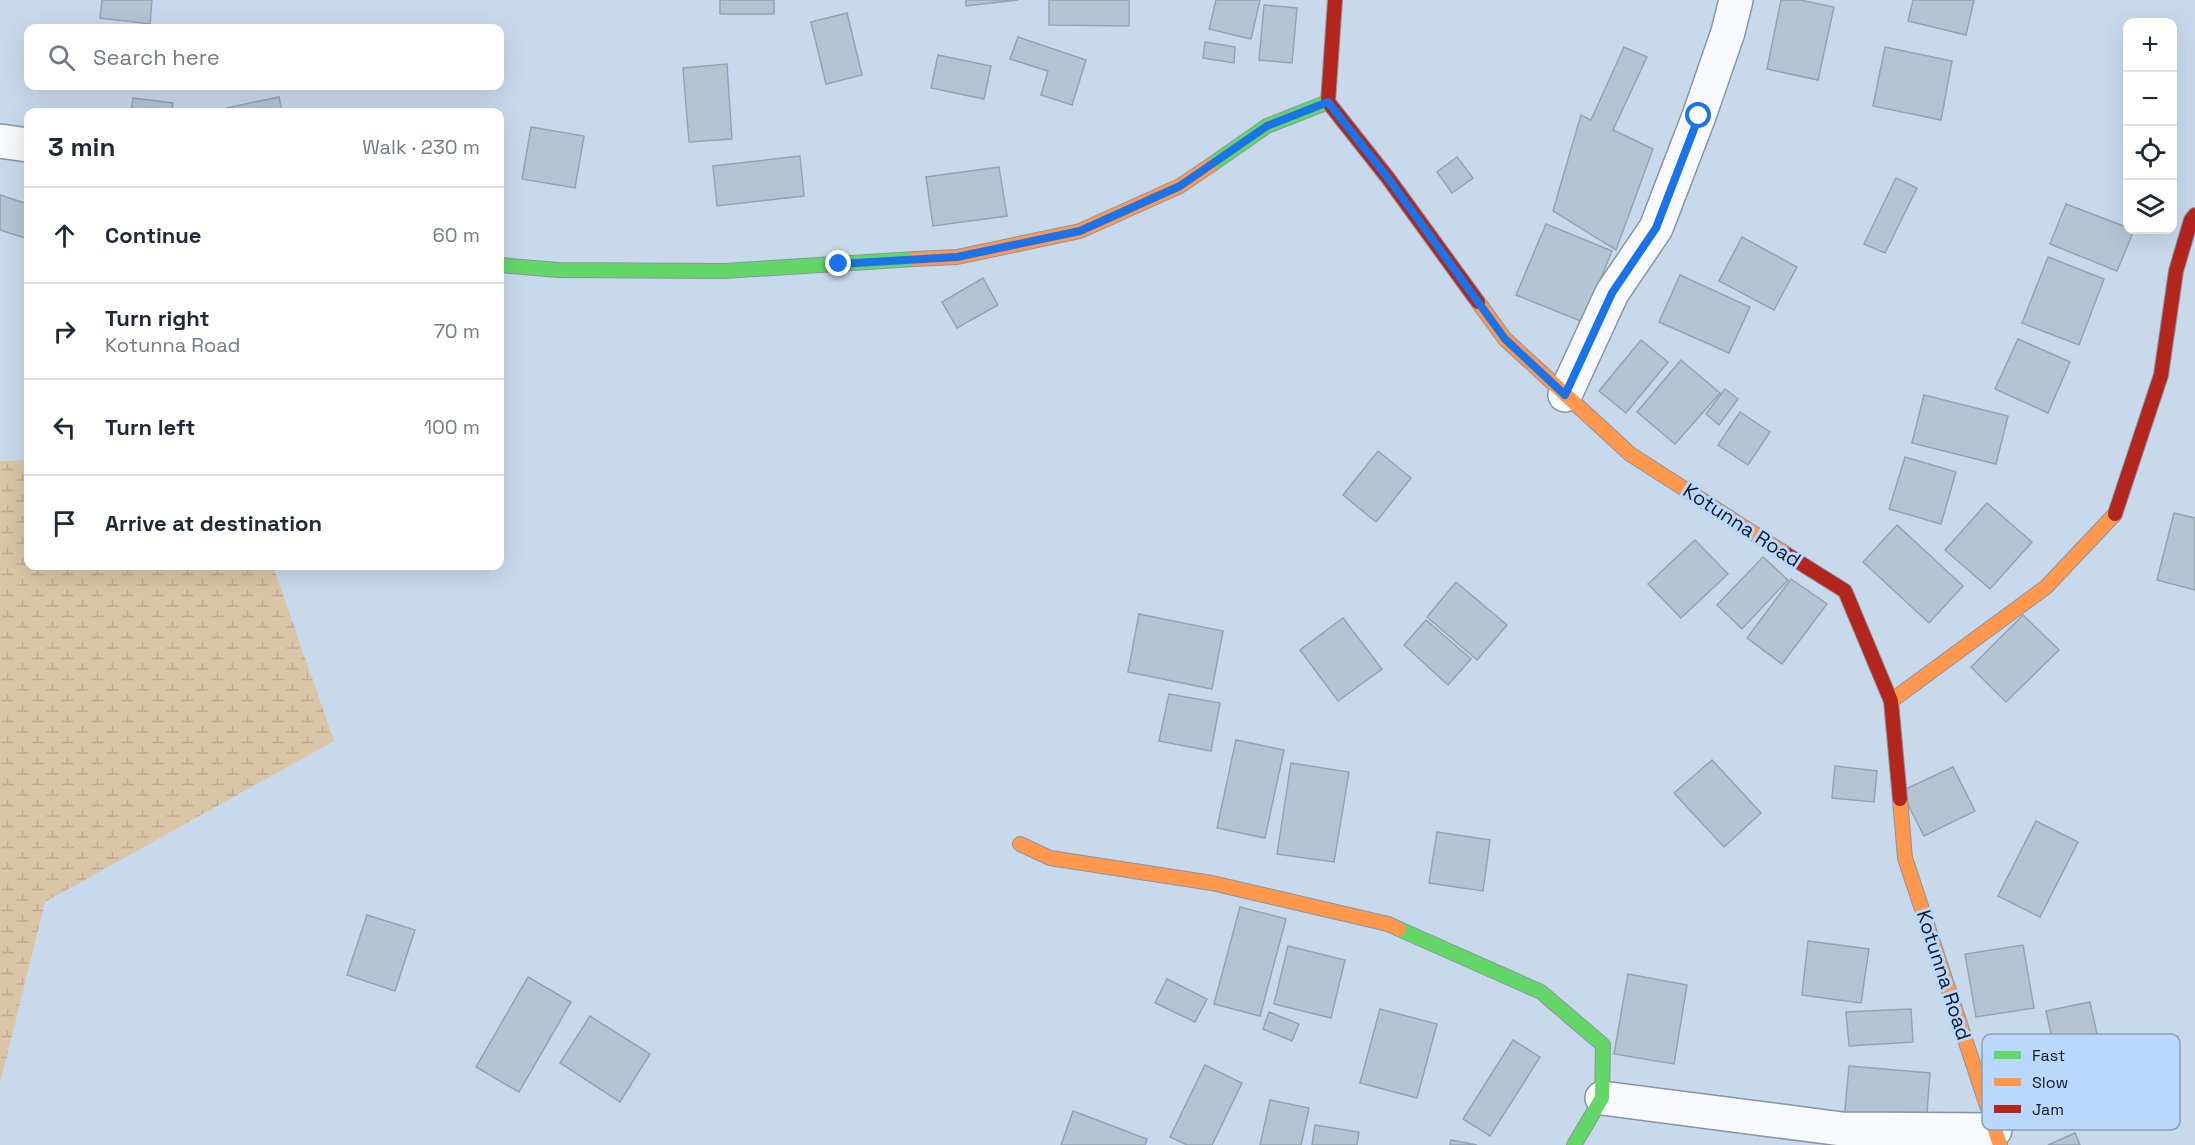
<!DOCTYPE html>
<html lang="en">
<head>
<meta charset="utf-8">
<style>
  body { margin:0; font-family:"Space Grotesk",sans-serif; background:#f2f2f3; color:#1f2937 }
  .controls { position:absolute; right:18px; top:18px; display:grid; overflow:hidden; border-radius:12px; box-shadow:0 6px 24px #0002 }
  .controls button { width:54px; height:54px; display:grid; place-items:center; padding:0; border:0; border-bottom:2px solid #e0e1e3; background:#fff; color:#1f2937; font:30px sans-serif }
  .stop { position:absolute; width:18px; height:18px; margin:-14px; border:4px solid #1a73e8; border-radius:50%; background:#fff }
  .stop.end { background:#1a73e8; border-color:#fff; box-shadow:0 2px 6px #0008 }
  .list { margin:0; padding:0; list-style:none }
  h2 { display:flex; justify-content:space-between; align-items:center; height:78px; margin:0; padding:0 24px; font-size:26px }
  h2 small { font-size:20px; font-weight:400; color:#747a83 }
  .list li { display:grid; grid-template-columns:39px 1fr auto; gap:18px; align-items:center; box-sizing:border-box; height:96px; padding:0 24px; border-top:2px solid #e0e1e3 }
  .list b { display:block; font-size:22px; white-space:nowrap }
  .list p { margin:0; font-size:20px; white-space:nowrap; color:#747a83 }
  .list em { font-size:20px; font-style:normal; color:#747a83 }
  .icon { flex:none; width:33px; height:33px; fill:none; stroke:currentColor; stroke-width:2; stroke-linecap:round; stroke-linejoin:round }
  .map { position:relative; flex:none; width:2195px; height:1145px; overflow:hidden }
  .search { position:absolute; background:#fff; box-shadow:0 6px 24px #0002; left:24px; top:24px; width:480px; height:66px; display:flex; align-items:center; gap:15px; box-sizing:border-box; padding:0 21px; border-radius:12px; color:#747a83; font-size:22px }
  .panel { position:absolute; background:#fff; box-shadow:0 6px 24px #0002; left:24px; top:108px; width:480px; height:462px; border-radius:12px }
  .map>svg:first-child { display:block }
  .wetland { fill:url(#wetland-marsh) }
  .building { fill:#b4c4d2; stroke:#93a3b0; stroke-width:1.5 }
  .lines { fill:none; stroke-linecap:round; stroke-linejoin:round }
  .street-casing { stroke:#8894a3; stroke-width:36 }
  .fast-casing { stroke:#8894a3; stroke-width:16 }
  .slow-casing { stroke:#8894a3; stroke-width:16 }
  .jam-casing { stroke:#8894a3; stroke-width:16 }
  .street { stroke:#f7f9fc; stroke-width:33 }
  .fast { stroke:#63d668; stroke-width:14 }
  .slow { stroke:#ff974d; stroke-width:14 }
  .jam { stroke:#b3261e; stroke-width:14 }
  .route { stroke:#1a73e8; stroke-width:8 }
  .labels { text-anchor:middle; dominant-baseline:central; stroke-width:6; stroke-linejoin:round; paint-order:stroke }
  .street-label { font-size:20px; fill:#0f1926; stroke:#bad8fb }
  .key { fill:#bad8fb; stroke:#879fbb; stroke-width:1.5 }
  .key-label { font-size:16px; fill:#0f1926 }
</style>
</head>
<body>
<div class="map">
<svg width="2195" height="1145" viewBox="0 0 2195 1145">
  <defs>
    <pattern id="wetland-marsh" width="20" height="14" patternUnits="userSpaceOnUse" patternTransform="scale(1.5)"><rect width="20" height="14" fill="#dbc5a7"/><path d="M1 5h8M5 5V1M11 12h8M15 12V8" fill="none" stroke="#bba990"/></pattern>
  </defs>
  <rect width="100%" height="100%" fill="#c9d9ec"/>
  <polygon class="wetland" points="28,460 28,566 273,566 334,741 45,902 0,1083 0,461"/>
  <g class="building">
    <polygon points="102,0 152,0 150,24 100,18"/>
    <rect x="720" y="0" width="54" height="14"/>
    <polygon points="966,0 1018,0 966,6"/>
    <polygon points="1049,0 1129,0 1129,26 1049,25"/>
    <polygon points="1216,0 1260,0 1251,39 1209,29"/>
    <polygon points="1781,0 1800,0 1834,7 1818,80 1767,69"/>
    <polygon points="1913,0 1974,0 1966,35 1908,21"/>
    <polygon points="1264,5 1297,8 1292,63 1259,60"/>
    <polygon points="847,13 862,75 826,84 811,22"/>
    <polygon points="1018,37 1086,60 1072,105 1041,95 1048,71 1010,59"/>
    <polygon points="1205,42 1235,47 1234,63 1203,58"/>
    <polygon points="1624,47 1647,57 1613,130 1653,149 1616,250 1553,211 1581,115 1591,120"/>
    <polygon points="1885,47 1952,61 1941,120 1873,106"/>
    <polygon points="938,55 991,66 984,99 931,88"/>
    <polygon points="727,64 732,139 689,142 683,68"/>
    <polygon points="279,97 282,112 227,112 226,108"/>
    <polygon points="133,98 173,103 172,112 131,112"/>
    <polygon points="531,127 584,136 575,188 522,179"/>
    <polygon points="800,156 804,196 717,206 713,166"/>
    <polygon points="1457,157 1473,178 1452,193 1437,172"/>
    <polygon points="999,167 1007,216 933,226 926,177"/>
    <polygon points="1896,178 1917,188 1885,253 1864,244"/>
    <polygon points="0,195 28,204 28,239 0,230"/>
    <polygon points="2066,204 2134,230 2117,271 2050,244"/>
    <polygon points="1546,224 1612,251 1583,322 1516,295"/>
    <polygon points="1742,237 1797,267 1774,310 1719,281"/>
    <polygon points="2048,257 2104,279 2079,345 2022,323"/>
    <polygon points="1680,275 1750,307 1729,353 1659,322"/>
    <polygon points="983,278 998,305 957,328 942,302"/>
    <polygon points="2018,339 2070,362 2048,413 1995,389"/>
    <polygon points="1641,340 1668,362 1626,413 1599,391"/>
    <polygon points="1681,360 1720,393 1675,444 1637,412"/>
    <polygon points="1725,389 1738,399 1719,425 1706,414"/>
    <polygon points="1924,395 2008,416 1996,464 1912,443"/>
    <polygon points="1740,412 1770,432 1748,465 1718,445"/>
    <polygon points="1378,451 1411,478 1376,522 1343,495"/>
    <polygon points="1905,457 1956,472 1941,524 1889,509"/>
    <polygon points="1987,503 2032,542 1990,589 1945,550"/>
    <polygon points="2174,513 2195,518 2195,590 2157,580"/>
    <polygon points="1897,525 1963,586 1929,623 1863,562"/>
    <polygon points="1695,540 1728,574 1681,618 1648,584"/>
    <polygon points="1763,557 1788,580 1742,629 1717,605"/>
    <polygon points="1791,579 1827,604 1782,664 1747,638"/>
    <polygon points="1456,582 1507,625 1477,660 1427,617"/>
    <polygon points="1139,614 1223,631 1212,689 1128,672"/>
    <polygon points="2023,615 2059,650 2006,702 1971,667"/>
    <polygon points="1343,618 1382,669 1338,701 1300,650"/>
    <polygon points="1426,620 1471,659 1448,685 1404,645"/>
    <polygon points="1169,694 1220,703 1211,751 1159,741"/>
    <polygon points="1236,740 1284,750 1265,838 1217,828"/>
    <polygon points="1712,760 1761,813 1724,847 1674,793"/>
    <polygon points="1291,763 1349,772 1334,862 1277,854"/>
    <polygon points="1835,766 1877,771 1874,802 1832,798"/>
    <polygon points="1953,767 1975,811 1924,836 1901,791"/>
    <polygon points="2036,821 2078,842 2040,917 1998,896"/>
    <polygon points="1437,832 1490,840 1483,891 1429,883"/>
    <polygon points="1240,907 1286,919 1260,1016 1214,1004"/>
    <polygon points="367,915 415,930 395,991 347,975"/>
    <polygon points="1808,941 1869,949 1861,1003 1802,995"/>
    <polygon points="2023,945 2034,1008 1976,1017 1965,954"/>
    <polygon points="1288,946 1345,960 1331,1018 1274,1004"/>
    <polygon points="1628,974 1687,985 1674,1064 1614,1054"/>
    <polygon points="528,977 571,1002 519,1092 476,1067"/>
    <polygon points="1167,979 1207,999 1195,1022 1155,1003"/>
    <polygon points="2090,1002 2100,1048 2056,1056 2046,1011"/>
    <polygon points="1380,1009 1437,1024 1417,1098 1360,1083"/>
    <polygon points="1911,1009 1913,1042 1849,1046 1846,1012"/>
    <polygon points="1269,1012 1299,1024 1292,1041 1263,1029"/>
    <polygon points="590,1016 650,1054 620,1102 560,1063"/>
    <polygon points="1513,1040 1540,1057 1490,1136 1463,1119"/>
    <polygon points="1205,1065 1242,1083 1212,1145 1187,1145 1170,1137"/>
    <polygon points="1849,1066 1930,1073 1926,1126 1844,1119"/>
    <polygon points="1270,1100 1309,1108 1301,1145 1260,1145"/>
    <polygon points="1073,1111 1147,1139 1145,1145 1061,1145"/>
    <polygon points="1315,1125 1359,1132 1357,1145 1312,1145"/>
    <polygon points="2075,1133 2080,1145 2048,1145"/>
    <polygon points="1451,1140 1477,1145 1450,1145"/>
  </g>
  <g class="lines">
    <defs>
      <g id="street">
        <polyline points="0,141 28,145"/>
        <polyline points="1565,395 1612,293 1656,228 1699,116 1728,32 1736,0"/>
        <polyline points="1602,1098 1842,1129 1995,1130"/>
      </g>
      <g id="fast">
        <polyline points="1211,165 1267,126 1328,102"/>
        <polyline points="500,265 558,270 724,271 915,259"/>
        <polyline points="1399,929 1541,992 1603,1045 1602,1098 1574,1145"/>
      </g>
      <g id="slow">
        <polyline points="915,259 957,257 1080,231 1180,186 1211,165"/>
        <polyline points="1478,302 1505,339 1630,454 1786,554"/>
        <polyline points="1891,701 2046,587 2115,514"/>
        <polyline points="1900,799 1905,858 2000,1145"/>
        <polyline points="1020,844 1050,858 1212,883 1388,924 1399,929"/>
      </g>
      <g id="jam">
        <polyline points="1335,0 1328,102 1388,178 1478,302"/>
        <polyline points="2115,514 2161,375 2176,271 2191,220 2195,215"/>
        <polyline points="1786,554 1845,591 1891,701 1900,799"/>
      </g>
    </defs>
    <use href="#street" class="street-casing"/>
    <use href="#fast" class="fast-casing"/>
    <use href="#slow" class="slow-casing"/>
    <use href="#jam" class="jam-casing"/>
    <use href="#street" class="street"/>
    <use href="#fast" class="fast"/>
    <use href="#slow" class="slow"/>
    <use href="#jam" class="jam"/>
  </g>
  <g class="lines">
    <polyline class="route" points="839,264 957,257 1080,231 1180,186 1267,126 1328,102 1388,178 1505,339 1565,395 1612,293 1656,228 1699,116"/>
  </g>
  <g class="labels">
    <g class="street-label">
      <text transform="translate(1742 525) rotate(33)">Kotunna Road</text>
      <text transform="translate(1944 975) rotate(72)">Kotunna Road</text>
    </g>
  </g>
  <rect x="1982" y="1034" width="198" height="96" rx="9" class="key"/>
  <rect x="1994" y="1051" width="27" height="8" fill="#63d668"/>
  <rect x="1994" y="1078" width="27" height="8" fill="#ff974d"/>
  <rect x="1994" y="1105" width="27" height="8" fill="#b3261e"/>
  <g class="key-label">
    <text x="2032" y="1061">Fast</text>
    <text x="2032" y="1088">Slow</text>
    <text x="2032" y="1115">Jam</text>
  </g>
</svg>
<div class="controls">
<button>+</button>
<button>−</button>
<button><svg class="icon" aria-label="locate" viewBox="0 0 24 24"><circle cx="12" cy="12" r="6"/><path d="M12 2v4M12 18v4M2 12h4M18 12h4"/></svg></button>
<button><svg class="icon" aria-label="layers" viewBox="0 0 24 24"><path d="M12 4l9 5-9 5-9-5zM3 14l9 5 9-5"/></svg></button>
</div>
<div class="stop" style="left:1699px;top:116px"></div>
<div class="stop end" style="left:839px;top:264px"></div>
<div class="search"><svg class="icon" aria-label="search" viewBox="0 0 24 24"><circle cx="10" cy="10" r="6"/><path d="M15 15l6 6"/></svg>Search here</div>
<section class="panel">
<h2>3 min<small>Walk · 230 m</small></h2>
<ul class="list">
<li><svg class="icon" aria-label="ahead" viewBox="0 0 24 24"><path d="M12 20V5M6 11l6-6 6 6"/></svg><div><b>Continue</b></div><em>60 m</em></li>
<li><svg class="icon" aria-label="right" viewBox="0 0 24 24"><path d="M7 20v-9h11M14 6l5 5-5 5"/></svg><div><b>Turn right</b><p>Kotunna Road</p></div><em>70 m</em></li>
<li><svg class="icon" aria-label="left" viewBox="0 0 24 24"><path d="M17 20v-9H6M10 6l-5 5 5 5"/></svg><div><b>Turn left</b></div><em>100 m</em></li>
<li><svg class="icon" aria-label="arrive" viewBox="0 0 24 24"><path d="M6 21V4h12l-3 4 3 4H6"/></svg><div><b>Arrive at destination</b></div></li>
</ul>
</section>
</div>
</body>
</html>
